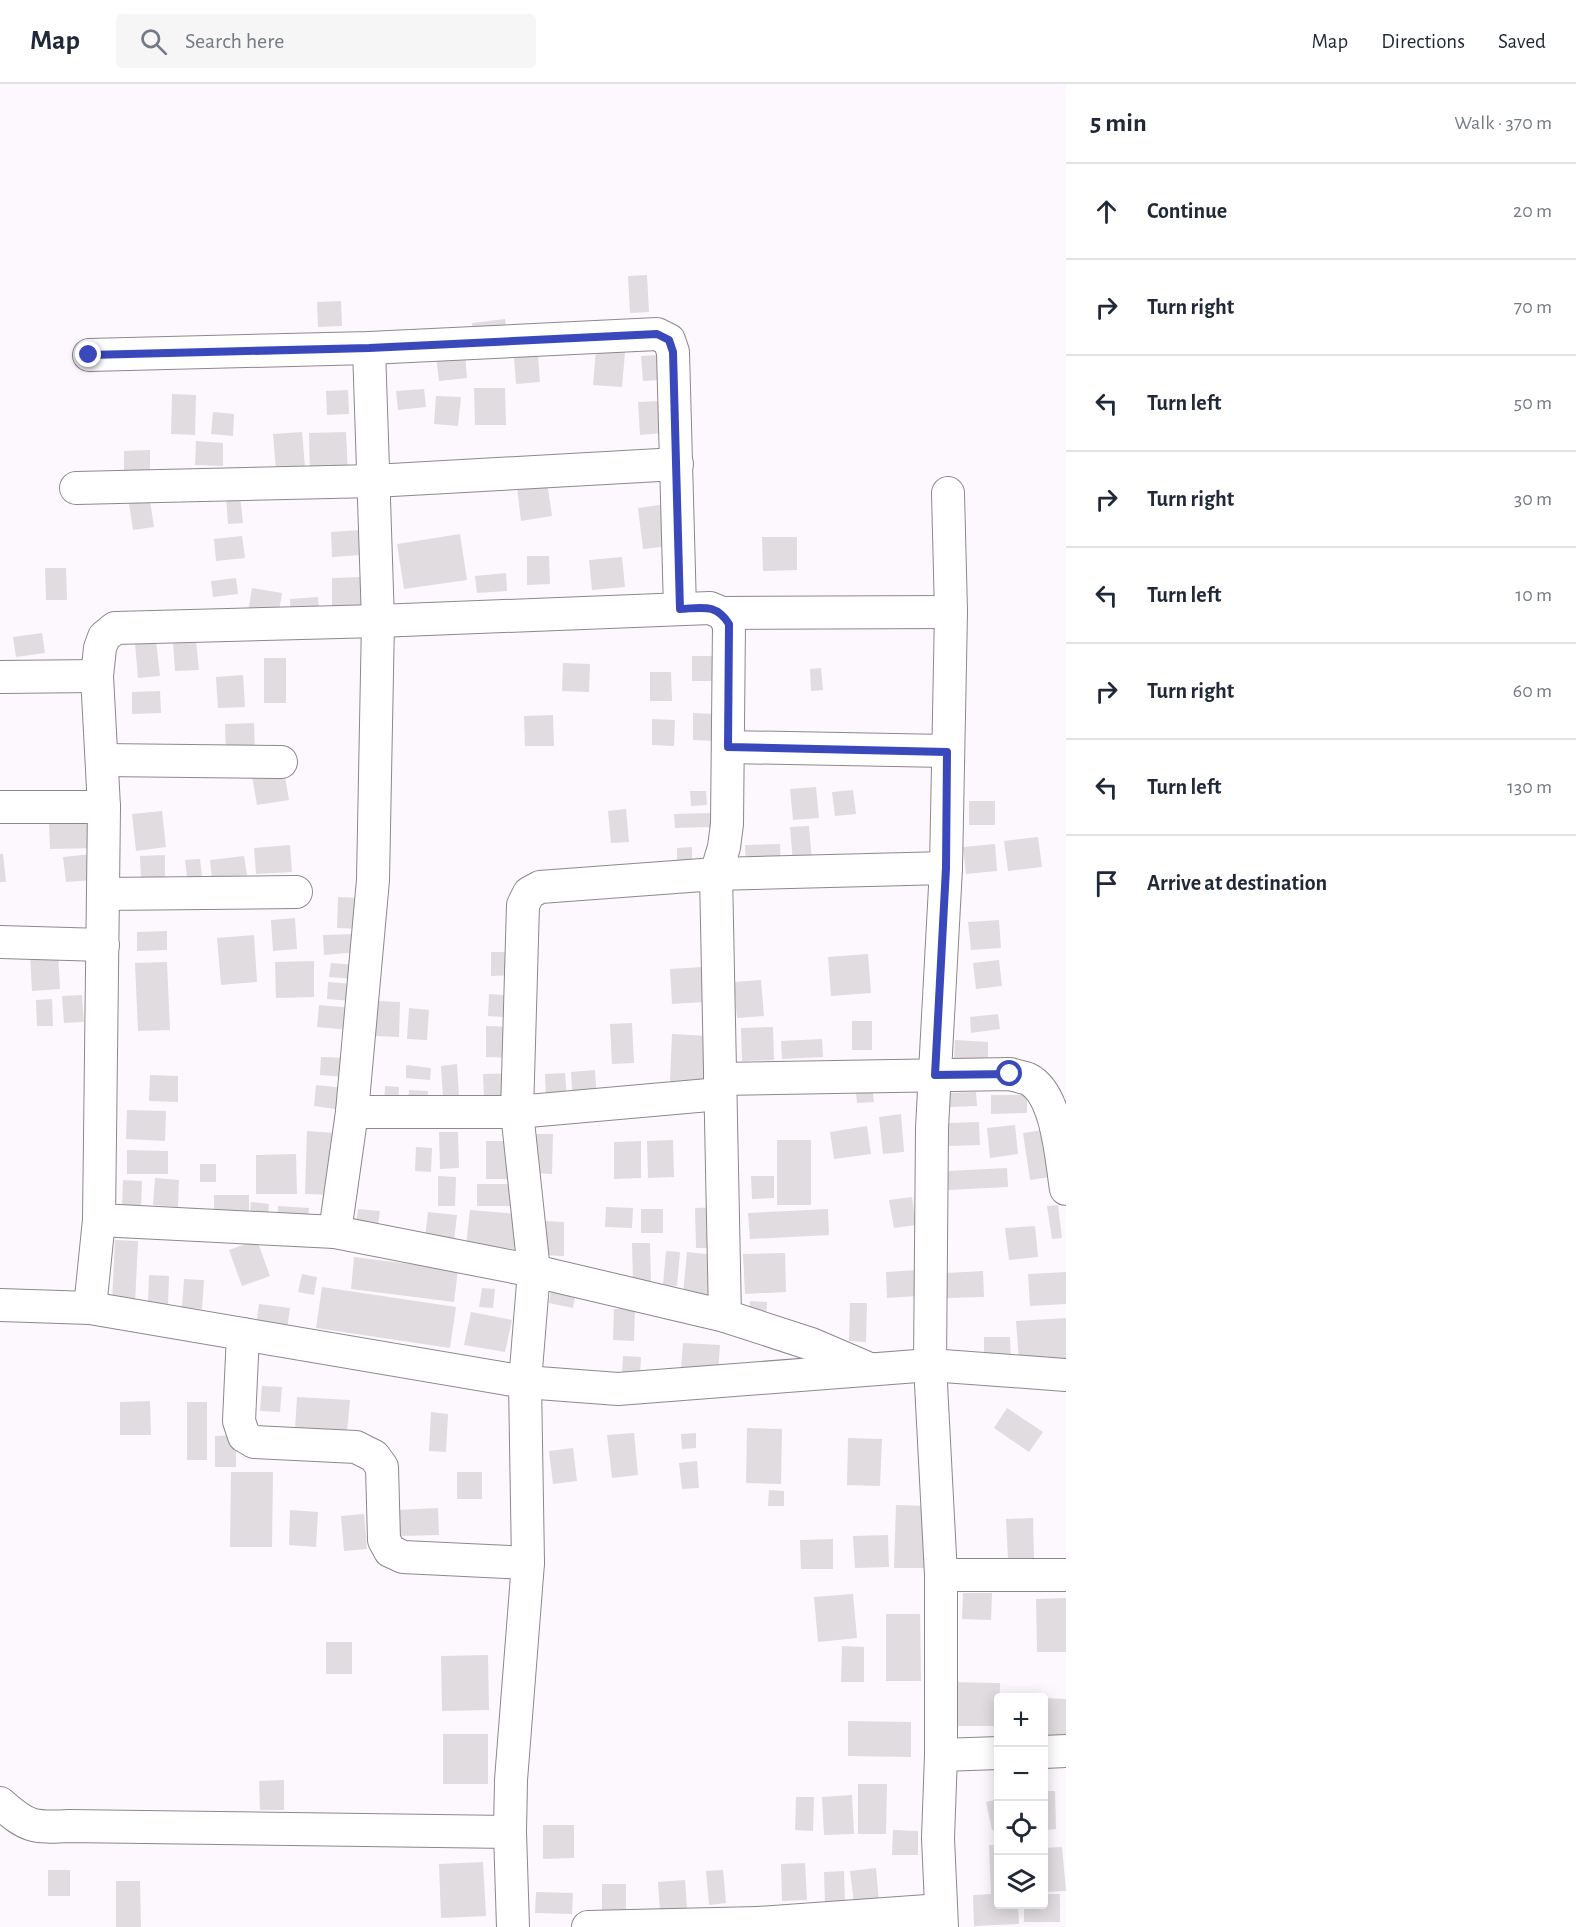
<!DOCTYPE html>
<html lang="en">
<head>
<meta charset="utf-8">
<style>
  body { margin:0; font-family:"Alegreya Sans",sans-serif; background:#f6f6f7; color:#1f2937 }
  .controls { position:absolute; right:18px; bottom:18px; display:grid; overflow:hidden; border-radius:6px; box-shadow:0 3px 15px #0003 }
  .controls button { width:54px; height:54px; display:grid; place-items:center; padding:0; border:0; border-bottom:2px solid #e0e1e3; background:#fff; color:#1f2937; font:30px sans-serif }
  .stop { position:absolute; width:18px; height:18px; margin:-14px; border:4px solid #3949bc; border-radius:50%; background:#fff }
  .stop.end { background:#3949bc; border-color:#fff; box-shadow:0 2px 6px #0008 }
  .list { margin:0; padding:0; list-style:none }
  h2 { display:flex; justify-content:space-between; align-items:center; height:78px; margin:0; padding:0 24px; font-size:26px }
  h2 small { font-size:20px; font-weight:400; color:#747a83 }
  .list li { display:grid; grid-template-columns:39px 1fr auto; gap:18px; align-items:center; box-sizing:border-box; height:96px; padding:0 24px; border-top:2px solid #e0e1e3 }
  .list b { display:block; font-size:22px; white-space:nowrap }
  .list em { font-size:20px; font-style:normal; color:#747a83 }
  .icon { flex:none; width:33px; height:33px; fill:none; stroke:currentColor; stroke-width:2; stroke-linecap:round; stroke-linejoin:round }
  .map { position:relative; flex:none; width:1066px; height:1843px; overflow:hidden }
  header { display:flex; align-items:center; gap:36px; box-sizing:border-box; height:84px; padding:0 30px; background:#fff; border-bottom:2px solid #e0e1e3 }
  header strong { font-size:28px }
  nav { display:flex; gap:33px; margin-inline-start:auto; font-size:21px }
  .search { width:420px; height:54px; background:#f6f6f7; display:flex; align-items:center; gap:15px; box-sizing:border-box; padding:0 21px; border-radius:6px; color:#747a83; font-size:22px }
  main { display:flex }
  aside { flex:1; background:#fff }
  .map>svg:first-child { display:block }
  .building { fill:#e0dce0 }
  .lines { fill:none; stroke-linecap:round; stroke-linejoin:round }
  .street-casing { stroke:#8c888d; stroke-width:34 }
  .street { stroke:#fff; stroke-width:32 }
  .route { stroke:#3949bc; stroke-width:8 }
</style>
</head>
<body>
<header>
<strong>Map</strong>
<div class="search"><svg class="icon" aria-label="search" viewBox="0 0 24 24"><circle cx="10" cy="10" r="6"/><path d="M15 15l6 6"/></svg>Search here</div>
<nav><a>Map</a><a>Directions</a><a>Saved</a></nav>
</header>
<main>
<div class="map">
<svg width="1066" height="1843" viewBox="0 0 1066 1843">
  <rect width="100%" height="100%" fill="#fdf8fd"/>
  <g class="building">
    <polygon points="647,191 649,228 630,229 628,192"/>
    <polygon points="341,217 342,242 318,243 317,218"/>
    <polygon points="505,235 508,254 474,258 472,239"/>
    <polygon points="596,266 625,268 622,303 593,301"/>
    <polygon points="465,270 467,294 439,297 436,273"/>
    <polygon points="538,271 540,298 516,300 514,273"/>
    <polygon points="658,271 660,296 643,297 641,272"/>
    <polygon points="474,304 505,304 506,341 475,341"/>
    <polygon points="424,305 426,323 398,326 396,307"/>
    <polygon points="348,306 349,330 327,331 326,307"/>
    <polygon points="172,310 196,311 195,351 171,350"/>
    <polygon points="436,312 461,313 458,342 434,340"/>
    <polygon points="661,317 663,349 640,351 638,318"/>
    <polygon points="213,328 234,330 233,352 211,350"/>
    <polygon points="302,348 305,383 276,386 273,350"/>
    <polygon points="346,348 348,391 310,392 309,349"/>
    <polygon points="196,357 223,359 223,382 195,381"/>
    <polygon points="150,366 150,387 124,388 124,367"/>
    <polygon points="547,398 552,432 521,437 517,403"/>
    <polygon points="149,410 154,443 133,446 128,413"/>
    <polygon points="240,411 243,439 228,440 226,412"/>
    <polygon points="666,420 671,462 643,465 638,424"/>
    <polygon points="359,446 361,471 332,473 331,448"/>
    <polygon points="460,450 467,496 404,505 397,460"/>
    <polygon points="242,452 245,474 216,477 214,455"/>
    <polygon points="762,453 797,453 797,486 763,487"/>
    <polygon points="527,472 549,472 550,500 527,501"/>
    <polygon points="622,473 625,503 592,506 589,476"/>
    <polygon points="45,484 66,484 67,516 46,516"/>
    <polygon points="506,489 507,507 477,509 475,492"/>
    <polygon points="361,493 361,534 332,534 332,494"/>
    <polygon points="236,494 238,510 213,513 211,497"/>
    <polygon points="252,504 282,509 278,533 248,528"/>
    <polygon points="318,513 319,534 291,536 290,515"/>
    <polygon points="42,549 45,569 16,573 13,553"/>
    <polygon points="156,557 160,592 138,594 135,559"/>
    <polygon points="196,557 199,586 175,587 173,559"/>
    <rect x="692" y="572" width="27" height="25"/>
    <rect x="264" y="574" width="22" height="45"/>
    <polygon points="563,579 590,580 589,608 562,607"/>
    <polygon points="821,584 823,606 811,607 810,585"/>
    <polygon points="650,588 671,588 672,617 650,617"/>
    <polygon points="243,591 245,623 218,624 216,593"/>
    <polygon points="160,607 161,629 132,630 132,608"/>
    <polygon points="693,629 716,630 716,657 693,656"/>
    <polygon points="553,631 554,662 525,662 524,632"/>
    <polygon points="652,635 675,636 674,662 652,661"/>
    <polygon points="254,639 255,670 226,671 225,640"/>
    <polygon points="284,687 289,716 257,721 252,692"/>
    <polygon points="816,703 819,734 793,736 790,705"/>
    <polygon points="853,706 856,730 835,732 832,708"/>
    <polygon points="690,707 706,707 707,721 691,722"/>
    <rect x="969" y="717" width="26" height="24"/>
    <polygon points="626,725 629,758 611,759 608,727"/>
    <polygon points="162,727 166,763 136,767 132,730"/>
    <polygon points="710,729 710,743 675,744 674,730"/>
    <polygon points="49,739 97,739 98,764 50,765"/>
    <polygon points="809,742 812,777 793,778 790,743"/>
    <polygon points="1038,753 1042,783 1008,787 1004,757"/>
    <polygon points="780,760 781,781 746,782 745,761"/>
    <polygon points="995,760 997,787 966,790 963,763"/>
    <polygon points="290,761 292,788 256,790 254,764"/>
    <polygon points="692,763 692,777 677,777 677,764"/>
    <polygon points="0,770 3,770 6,798 0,798"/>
    <polygon points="92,770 94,796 66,798 63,773"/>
    <polygon points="165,771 165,795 141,795 140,772"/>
    <polygon points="244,772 247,791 212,795 210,776"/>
    <polygon points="200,775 202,793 187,794 185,776"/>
    <polygon points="338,813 361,814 360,845 337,844"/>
    <polygon points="295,834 297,865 273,867 271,836"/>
    <polygon points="999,836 1001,864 971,866 968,838"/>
    <polygon points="167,847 167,866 137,867 137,848"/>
    <polygon points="357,850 359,868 324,871 323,851"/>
    <polygon points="254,851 257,898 221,901 217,854"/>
    <polygon points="58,868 60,905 32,907 30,870"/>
    <polygon points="491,868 519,868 519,891 491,892"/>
    <polygon points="868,870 871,909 831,912 828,873"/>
    <polygon points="999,876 1002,902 976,905 973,879"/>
    <polygon points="314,877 314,913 276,914 275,878"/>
    <polygon points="167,878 170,946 138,947 135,879"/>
    <polygon points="331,879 356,881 355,895 329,893"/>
    <polygon points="702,883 704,918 672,920 670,885"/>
    <polygon points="761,896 764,932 737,934 734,898"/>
    <polygon points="328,898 353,900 352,917 327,915"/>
    <polygon points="489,910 518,912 516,934 488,932"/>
    <polygon points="82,911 84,938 64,939 62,912"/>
    <polygon points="52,915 53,942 37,942 36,916"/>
    <polygon points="377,917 400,918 399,953 375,952"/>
    <polygon points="319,921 353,924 351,946 317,943"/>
    <polygon points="409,924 429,926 427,956 407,955"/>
    <polygon points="998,930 1000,945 971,949 970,933"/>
    <rect x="852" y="937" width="20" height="29"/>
    <polygon points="632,939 634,979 612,980 610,940"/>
    <polygon points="486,942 516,943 516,974 486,973"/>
    <polygon points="773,943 774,976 742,977 741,944"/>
    <polygon points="672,950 709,952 707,999 670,997"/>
    <polygon points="822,955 823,973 782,975 781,957"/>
    <polygon points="955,956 988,958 988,980 954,979"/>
    <polygon points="321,973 348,974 346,993 320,991"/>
    <polygon points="457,980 459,1012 443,1013 441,982"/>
    <polygon points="406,981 431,984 430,996 406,994"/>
    <polygon points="595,986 597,1018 573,1020 571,988"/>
    <polygon points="515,989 516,1014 484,1014 483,990"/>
    <polygon points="565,989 567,1014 546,1015 545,990"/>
    <polygon points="150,991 178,992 178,1018 149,1017"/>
    <polygon points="855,1000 872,1000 874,1018 857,1019"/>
    <polygon points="316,1001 345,1004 342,1026 314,1022"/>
    <polygon points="385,1002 399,1003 398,1022 384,1021"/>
    <polygon points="409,1006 428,1007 427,1022 408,1020"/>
    <polygon points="976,1008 977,1022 950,1023 949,1009"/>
    <polygon points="991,1011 1027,1011 1027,1029 991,1030"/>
    <polygon points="127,1026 166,1027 165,1057 126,1055"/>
    <polygon points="901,1030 904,1068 883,1070 879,1033"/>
    <polygon points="979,1038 980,1061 949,1062 948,1039"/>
    <polygon points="1015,1041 1018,1070 990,1074 987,1044"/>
    <polygon points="867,1042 871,1070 834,1075 830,1048"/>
    <polygon points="1043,1046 1050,1093 1030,1096 1023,1049"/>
    <polygon points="307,1047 335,1049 333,1111 305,1110"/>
    <polygon points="439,1048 458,1048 459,1084 440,1085"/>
    <polygon points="536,1050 553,1050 552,1090 535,1089"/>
    <polygon points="673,1056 674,1093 648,1094 647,1057"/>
    <rect x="777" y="1056" width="34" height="65"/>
    <polygon points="486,1057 515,1057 514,1095 486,1095"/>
    <polygon points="641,1057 641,1094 614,1095 614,1058"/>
    <polygon points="416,1063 432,1064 431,1088 415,1087"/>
    <polygon points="127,1066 168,1067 168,1090 127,1090"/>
    <polygon points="296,1070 297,1110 256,1110 256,1071"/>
    <rect x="200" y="1080" width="16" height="18"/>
    <polygon points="1007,1084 1008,1103 948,1106 947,1087"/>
    <polygon points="438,1092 456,1093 455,1122 438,1122"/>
    <polygon points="751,1092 774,1092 774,1114 752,1115"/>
    <polygon points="155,1094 179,1096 178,1123 153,1121"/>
    <polygon points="123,1096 142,1097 141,1124 122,1123"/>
    <rect x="477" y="1100" width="34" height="22"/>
    <rect x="214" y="1111" width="35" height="26"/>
    <polygon points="912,1113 916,1141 894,1144 889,1116"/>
    <polygon points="251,1118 269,1120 267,1139 249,1137"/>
    <polygon points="1058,1121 1062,1154 1052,1155 1047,1122"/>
    <polygon points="278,1122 309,1124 307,1145 277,1142"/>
    <polygon points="606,1123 633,1124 632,1144 605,1143"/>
    <polygon points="721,1123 721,1164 696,1164 695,1124"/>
    <polygon points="358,1125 380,1127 377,1148 355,1145"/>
    <rect x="641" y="1125" width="22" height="24"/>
    <polygon points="828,1125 829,1151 750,1155 748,1129"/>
    <polygon points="470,1126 518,1130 514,1165 466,1161"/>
    <polygon points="428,1128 457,1131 454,1157 425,1154"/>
    <polygon points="545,1137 564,1138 564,1172 544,1171"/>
    <polygon points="1035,1142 1038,1173 1009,1176 1005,1144"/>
    <polygon points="115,1156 138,1157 135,1220 112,1219"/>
    <polygon points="257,1156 270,1192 242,1202 229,1166"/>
    <polygon points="632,1159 650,1159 651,1199 633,1199"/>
    <polygon points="666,1167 680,1168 677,1202 663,1201"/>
    <polygon points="687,1168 715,1171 710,1213 683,1210"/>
    <polygon points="785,1169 786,1208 745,1210 743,1170"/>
    <polygon points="354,1173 458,1186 454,1218 351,1205"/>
    <polygon points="917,1186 918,1212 887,1214 886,1188"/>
    <polygon points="983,1187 984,1213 947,1214 946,1189"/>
    <polygon points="1066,1188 1066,1220 1030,1222 1028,1190"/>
    <polygon points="302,1190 317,1193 314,1211 298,1208"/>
    <polygon points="149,1191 169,1192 168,1221 148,1220"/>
    <polygon points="184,1195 204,1196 202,1225 182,1223"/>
    <polygon points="552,1201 576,1207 573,1224 549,1219"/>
    <polygon points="322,1203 456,1223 450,1264 316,1244"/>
    <polygon points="482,1204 495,1205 493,1224 479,1223"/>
    <polygon points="750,1217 767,1218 766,1237 748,1236"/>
    <polygon points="850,1219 867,1219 866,1258 849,1257"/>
    <polygon points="259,1220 290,1224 287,1245 256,1241"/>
    <polygon points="614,1225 635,1225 634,1257 613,1256"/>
    <polygon points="471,1228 512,1236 505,1268 464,1261"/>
    <polygon points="1066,1234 1066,1274 1019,1277 1016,1237"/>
    <polygon points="984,1253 1010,1253 1011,1277 984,1278"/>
    <polygon points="683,1259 720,1261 718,1288 681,1285"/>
    <polygon points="623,1272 641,1273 640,1292 622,1291"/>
    <polygon points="262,1302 282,1303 280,1328 260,1327"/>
    <polygon points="297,1313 350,1316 347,1349 295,1345"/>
    <polygon points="150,1317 151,1351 120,1351 120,1318"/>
    <rect x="187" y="1318" width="20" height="58"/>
    <polygon points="1007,1324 1043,1348 1029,1368 994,1344"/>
    <polygon points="431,1328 448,1330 446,1368 429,1367"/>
    <polygon points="747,1344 782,1345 781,1400 746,1399"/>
    <polygon points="634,1349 638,1391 612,1394 607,1351"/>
    <polygon points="696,1349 696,1364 682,1365 681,1350"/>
    <polygon points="236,1351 236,1383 215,1383 215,1352"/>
    <polygon points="848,1354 882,1355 880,1402 847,1401"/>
    <polygon points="573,1364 577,1397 553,1400 549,1367"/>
    <polygon points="697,1377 699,1404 682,1405 679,1379"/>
    <polygon points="231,1388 273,1388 272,1463 230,1463"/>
    <rect x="457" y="1388" width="25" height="27"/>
    <polygon points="769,1406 784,1407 784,1422 768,1422"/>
    <polygon points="896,1421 926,1422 925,1484 894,1484"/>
    <polygon points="438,1424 439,1451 398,1452 397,1426"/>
    <polygon points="290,1426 318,1428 316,1463 289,1461"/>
    <polygon points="364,1430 367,1465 344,1467 341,1432"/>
    <polygon points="1033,1434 1034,1474 1008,1475 1006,1435"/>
    <polygon points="888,1451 889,1483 855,1484 853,1452"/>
    <polygon points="833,1455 833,1485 801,1485 800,1456"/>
    <polygon points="963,1509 992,1509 991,1536 962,1535"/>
    <polygon points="853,1510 857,1554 818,1558 814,1513"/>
    <polygon points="1066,1514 1066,1568 1037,1568 1036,1515"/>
    <polygon points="886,1530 920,1530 921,1597 886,1597"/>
    <rect x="326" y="1558" width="26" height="32"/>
    <polygon points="842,1562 864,1563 864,1598 841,1598"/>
    <polygon points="488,1571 489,1626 442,1627 441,1572"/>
    <polygon points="947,1598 1000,1599 999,1642 947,1642"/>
    <polygon points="1044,1614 1066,1615 1066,1659 1044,1657"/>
    <polygon points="848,1637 911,1638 911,1673 848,1672"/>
    <rect x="443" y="1650" width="45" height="50"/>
    <polygon points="284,1696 284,1726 260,1726 259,1697"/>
    <polygon points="858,1700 887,1700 886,1750 858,1750"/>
    <polygon points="1044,1707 1055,1707 1056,1745 1044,1746"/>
    <polygon points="852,1711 854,1750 824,1751 822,1713"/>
    <polygon points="796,1713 814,1713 813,1747 795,1746"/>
    <polygon points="999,1715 999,1745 992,1746 986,1718"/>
    <polygon points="543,1741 574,1741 574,1774 543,1775"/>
    <polygon points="893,1746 918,1747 918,1771 892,1771"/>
    <polygon points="989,1761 999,1761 999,1820 1018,1821 1019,1840 974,1842 973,1811 991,1810"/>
    <polygon points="1062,1763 1066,1807 1044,1808 1044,1764"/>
    <polygon points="483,1778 486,1832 441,1834 439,1780"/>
    <polygon points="805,1779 807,1816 782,1817 781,1780"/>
    <polygon points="876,1784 879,1818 854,1820 850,1787"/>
    <rect x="48" y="1786" width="22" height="26"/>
    <polygon points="723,1786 726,1819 709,1821 706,1787"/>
    <polygon points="844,1787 845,1819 825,1819 824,1788"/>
    <polygon points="685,1796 687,1824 660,1826 658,1798"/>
    <polygon points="116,1797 140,1797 141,1843 116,1843"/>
    <rect x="602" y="1800" width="24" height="26"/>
    <polygon points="536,1808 573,1809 572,1830 535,1829"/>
    <polygon points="1044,1810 1060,1810 1060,1838 1024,1838 1024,1821 1044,1821"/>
  </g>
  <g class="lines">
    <defs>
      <g id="street">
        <polyline points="89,271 369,264 657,250 669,256 673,268 680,525"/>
        <polyline points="76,404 374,397 677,380"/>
        <polyline points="722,529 951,528"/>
        <polyline points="0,593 97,592"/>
        <polyline points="728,663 947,667"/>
        <polyline points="102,676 281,678"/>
        <polyline points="0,723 104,723"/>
        <polyline points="103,810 296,808"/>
        <polyline points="0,858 103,861"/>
        <path d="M720,995L1010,990C1016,992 1023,993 1028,995C1058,1010 1061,1076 1066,1105"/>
        <polyline points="352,1028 517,1028 720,1010"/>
        <polyline points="99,1136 335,1148 534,1187 725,1232 811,1260 867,1284"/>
        <polyline points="335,1148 352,1028 373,796 378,537 369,264"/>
        <polyline points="0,1221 90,1224 525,1298 618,1305 930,1281 1066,1291"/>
        <polyline points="90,1224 99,1136 104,723 97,592 100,564 104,553 115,544 378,537 710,524 722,529 729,540 727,740 724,763 716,790 725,1232"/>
        <polyline points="243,1250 239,1337 244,1352 254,1358 356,1363 374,1372 382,1383 384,1456 390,1467 403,1473 528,1479"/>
        <polyline points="941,1491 1066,1491"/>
        <polyline points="1044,1668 1066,1667"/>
        <polyline points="941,1671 999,1669"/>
        <path d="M0,1719C27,1743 33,1744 69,1742L510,1748"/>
        <polyline points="758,1839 941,1826"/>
        <polyline points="513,1843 510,1748 511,1696 528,1479 525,1298 534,1187 517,1028 523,821 529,809 540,803 716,790 946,784"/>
        <polyline points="588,1843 758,1839 758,1843"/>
        <polyline points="942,1843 938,1754 941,1671 941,1491 930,1281 932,1044 946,784 951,528 948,409"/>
      </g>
    </defs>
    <use href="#street" class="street-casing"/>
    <use href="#street" class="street"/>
  </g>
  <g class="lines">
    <path class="route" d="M89,271L369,264L657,250L669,256L673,268L680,525C702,524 716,519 729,540L728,663L947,668L946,784L935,991L1010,990"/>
  </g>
</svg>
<div class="controls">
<button>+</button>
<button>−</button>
<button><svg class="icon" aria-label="locate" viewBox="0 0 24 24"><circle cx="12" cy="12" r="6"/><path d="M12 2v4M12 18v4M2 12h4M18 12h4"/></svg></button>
<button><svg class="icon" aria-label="layers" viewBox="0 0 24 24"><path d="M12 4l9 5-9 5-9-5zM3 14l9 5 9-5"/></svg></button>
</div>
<div class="stop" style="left:1010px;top:990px"></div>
<div class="stop end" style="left:89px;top:271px"></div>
</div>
<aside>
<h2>5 min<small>Walk · 370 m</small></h2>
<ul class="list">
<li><svg class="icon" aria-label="ahead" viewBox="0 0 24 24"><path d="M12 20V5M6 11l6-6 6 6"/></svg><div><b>Continue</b></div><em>20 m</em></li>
<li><svg class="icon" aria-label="right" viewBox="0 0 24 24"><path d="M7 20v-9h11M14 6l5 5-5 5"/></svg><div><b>Turn right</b></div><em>70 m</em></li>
<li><svg class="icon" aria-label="left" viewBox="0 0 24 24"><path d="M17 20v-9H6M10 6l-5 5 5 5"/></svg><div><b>Turn left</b></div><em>50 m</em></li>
<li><svg class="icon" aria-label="right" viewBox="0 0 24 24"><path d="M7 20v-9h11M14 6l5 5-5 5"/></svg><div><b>Turn right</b></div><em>30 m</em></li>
<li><svg class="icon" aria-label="left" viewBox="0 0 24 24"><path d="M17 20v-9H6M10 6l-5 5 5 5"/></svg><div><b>Turn left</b></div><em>10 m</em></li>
<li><svg class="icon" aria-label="right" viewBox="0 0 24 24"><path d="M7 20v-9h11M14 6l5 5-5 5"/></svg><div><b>Turn right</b></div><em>60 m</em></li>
<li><svg class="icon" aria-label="left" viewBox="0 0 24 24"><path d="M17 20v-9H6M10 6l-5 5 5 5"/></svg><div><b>Turn left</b></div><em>130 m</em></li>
<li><svg class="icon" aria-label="arrive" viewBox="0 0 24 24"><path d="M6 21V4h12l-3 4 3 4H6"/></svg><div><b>Arrive at destination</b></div></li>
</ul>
</aside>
</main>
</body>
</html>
